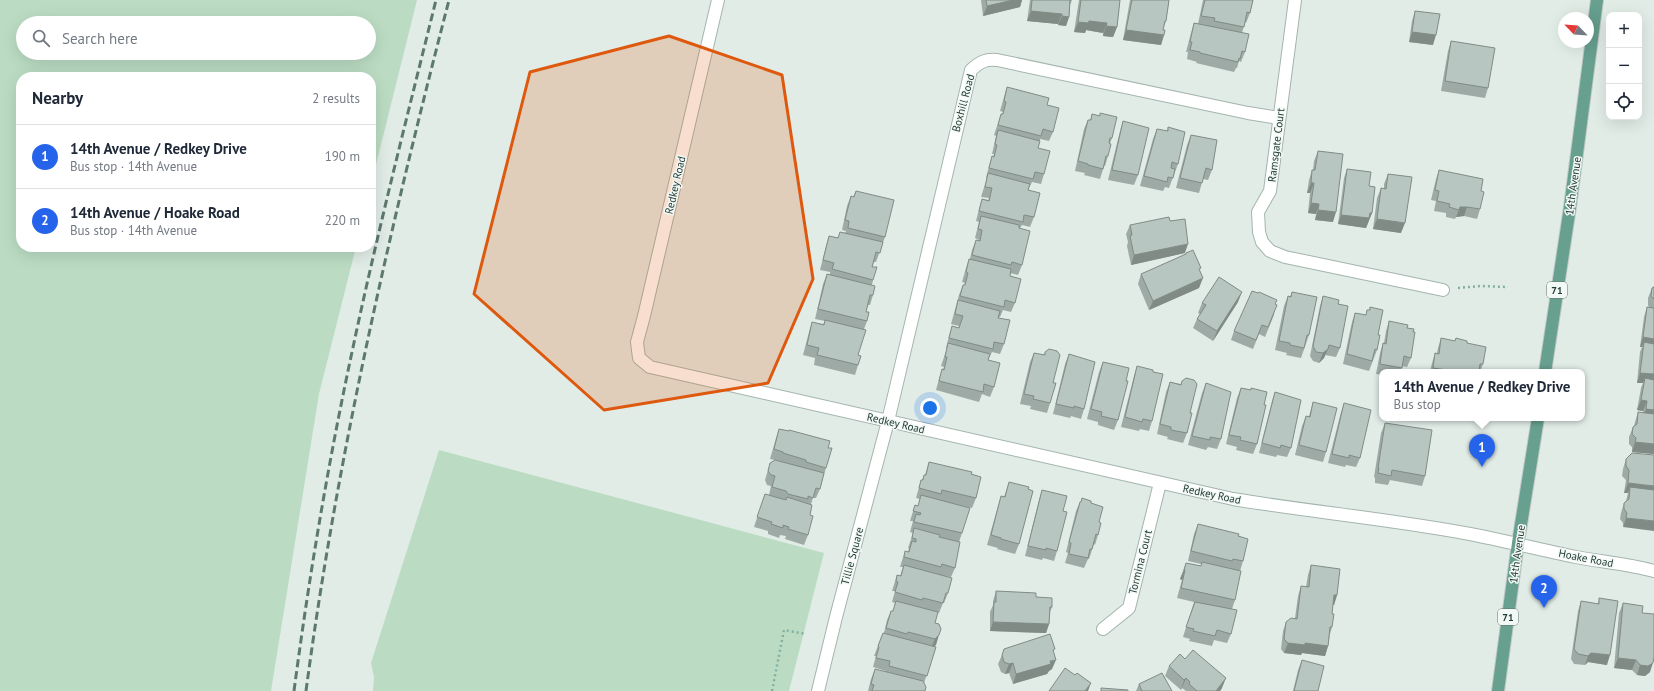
<!DOCTYPE html>
<html lang="en">
<head>
<meta charset="utf-8">
<style>
  body { margin:0; font-family:"PT Sans",sans-serif; background:#f6f6f7; color:#1f2937 }
  .controls { position:absolute; right:12px; top:12px; display:grid; overflow:hidden; border-radius:8px; box-shadow:0 4px 16px #0002 }
  .controls button { width:36px; height:36px; display:grid; place-items:center; padding:0; border:0; border-bottom:1px solid #e0e1e3; background:#fff; color:#1f2937; font:20px sans-serif }
  .compass { position:absolute; left:1558px; top:12px; width:36px; height:36px; border-radius:50%; background:#fff; box-shadow:0 4px 16px #0002; rotate:295deg }
  .you { position:absolute; left:930px; top:408px; width:14px; height:14px; margin:-10px; border:3px solid #fff; border-radius:50%; background:#1a73e8; box-shadow:0 0 0 6px #1a73e833 }
  .badge { display:grid; place-items:center; width:26px; height:26px; border-radius:50%; background:#2563eb; color:#fff; font-size:13px; font-weight:700 }
  .pin { position:absolute; translate:-50% -33px; filter:drop-shadow(0 1px 2px #0008) }
  .pin::after { content:''; position:absolute; top:21px; width:14px; height:12px; background:inherit; clip-path:polygon(0 0,100% 0,50% 100%) }
  .popup { position:absolute; left:1379px; top:369px; width:206px; height:52px; box-sizing:border-box; display:grid; place-content:center; border-radius:8px; background:#fff; filter:drop-shadow(0 1px 3px #0005); font-size:13px; white-space:nowrap; color:#747a83 }
  .popup b { font-size:15px; color:#1f2937 }
  .popup::after { content:''; position:absolute; left:50%; top:100%; margin-left:-8px; border:8px solid transparent; border-top-color:#fff }
  .list { margin:0; padding:0; list-style:none }
  h2 { display:flex; justify-content:space-between; align-items:center; height:52px; margin:0; padding:0 16px; font-size:17px }
  h2 small { font-size:13px; font-weight:400; color:#747a83 }
  .list li { display:grid; grid-template-columns:26px 1fr auto; gap:12px; align-items:center; box-sizing:border-box; height:64px; padding:0 16px; border-top:1px solid #e0e1e3 }
  .list b { display:block; font-size:15px; white-space:nowrap }
  .list p { margin:0; font-size:13px; white-space:nowrap; color:#747a83 }
  .list em { font-size:13px; font-style:normal; color:#747a83 }
  .icon { flex:none; width:22px; height:22px; fill:none; stroke:currentColor; stroke-width:2; stroke-linecap:round; stroke-linejoin:round }
  .map { position:relative; flex:none; width:1654px; height:691px; overflow:hidden }
  .search { position:absolute; background:#fff; box-shadow:0 4px 16px #0002; left:16px; top:16px; width:360px; height:44px; display:flex; align-items:center; gap:10px; box-sizing:border-box; padding:0 14px; border-radius:22px; color:#747a83; font-size:15px }
  .panel { position:absolute; background:#fff; box-shadow:0 4px 16px #0002; left:16px; top:72px; width:360px; height:180px; border-radius:16px }
  .map>svg:first-child { display:block }
  .green { fill:#bbdcc3; fill-rule:evenodd }
  .lines { fill:none; stroke-linecap:round; stroke-linejoin:round }
  .street-casing { stroke:#a4b4ae; stroke-width:14 }
  .primary-casing { stroke:#c1c8c6; stroke-width:14 }
  .path { stroke:#82af9f; stroke-width:2.5; stroke-dasharray:2 3; stroke-linecap:butt }
  .street { stroke:#fff; stroke-width:12 }
  .primary { stroke:#67a08f; stroke-width:12 }
  .rail { stroke:#5c786f; stroke-width:3; stroke-dasharray:8 4; stroke-linecap:butt }
  .wall { fill:#9daaa5 }
  .shaded-wall { fill:#808b86 }
  .building { fill:#b7c6c0; stroke:#808b86 }
  .marked { fill:#de580e; fill-opacity:0.2; stroke:#de580e; stroke-width:3; stroke-linejoin:round }
  .labels { text-anchor:middle; dominant-baseline:central; stroke-width:3; stroke-linejoin:round; paint-order:stroke }
  .shield { fill:#f2f8f5; stroke:#60746e; stroke-width:1 }
  .shield-label { font-size:10px; font-weight:bold; fill:#223c34 }
  .street-label { font-size:11px; fill:#223c34; stroke:#f2f8f5 }
</style>
</head>
<body>
<div class="map">
<svg width="1654" height="691" viewBox="0 0 1654 691">
  <rect width="100%" height="100%" fill="#e1ece7"/>
  <g class="green">
    <path d="M0,0H417L371,185V77H21V247H356L319,394L271,691H0ZM23,23H369V53H23Z"/>
    <polygon points="439,450 824,553 789,691 373,691 374,677 371,663"/>
  </g>
  <g class="lines">
    <defs>
      <g id="street">
        <path d="M718,0L644,316L637,342L639,358L650,367L1233,499C1311,512 1391,519 1470,534C1506,541 1541,550 1576,557C1602,562 1629,564 1654,571"/>
        <polyline points="1295,0 1270,191 1258,212 1259,232 1262,242 1270,251 1285,257 1443,290"/>
        <polyline points="1103,629 1129,608 1160,483"/>
        <path d="M818,691L836,617L888,421L971,70C980,62 985,59 997,60L1248,113L1279,118"/>
      </g>
      <g id="primary">
        <polyline points="1545,372 1570,207 1597,0"/>
        <polyline points="1498,691 1518,543 1538,418"/>
      </g>
    </defs>
    <use href="#street" class="street-casing"/>
    <use href="#primary" class="primary-casing"/>
    <g class="path">
      <polyline points="1458,288 1480,286 1508,287"/>
      <polyline points="772,691 784,630 806,634"/>
    </g>
    <use href="#street" class="street"/>
    <use href="#primary" class="primary"/>
    <g class="rail">
      <path d="M294,691C309,577 328,464 352,352C377,234 407,117 436,0"/>
      <path d="M306,691C337,457 390,228 449,0"/>
    </g>
  </g>
  <g class="wall">
    <polygon points="981,0 1022,0 1020,7 983,16"/>
    <polygon points="1030,0 1072,0 1070,5 1069,17 1066,26 1058,25 1058,24 1027,21"/>
    <polygon points="1079,0 1120,0 1117,27 1113,37 1103,36 1103,33 1086,30 1085,33 1074,32"/>
    <polygon points="1130,0 1169,0 1166,21 1163,29 1164,35 1161,45 1123,40"/>
    <polygon points="1203,0 1253,0 1250,13 1246,23 1245,22 1242,33 1245,52 1241,62 1239,61 1237,68 1236,68 1234,72 1196,63 1197,62 1187,59 1188,52 1186,52 1191,33 1194,23 1198,24"/>
    <polygon points="1415,11 1433,45 1409,42 1412,21"/>
    <polygon points="1451,41 1488,88 1485,98 1441,91 1448,51"/>
    <polygon points="1007,87 1047,105 1053,132 1049,141 1040,139 1040,141 1038,148 1044,174 1041,184 1032,182 1028,190 1034,217 1030,227 1022,225 1020,228 1022,265 1018,275 1010,273 1010,276 1015,303 1011,312 1003,310 1000,317 999,317 1004,344 1000,354 992,352 988,360 994,387 990,397 982,394 979,402 936,390 939,379 942,369 943,369 944,367 941,366 947,348 946,348 949,336 952,326 958,328 959,326 951,324 959,295 963,285 964,285 965,283 962,282 966,268 969,259 970,259 972,250 976,240 978,241 979,240 975,238 979,222 976,221 979,209 982,199 988,200 989,198 981,197 987,178 986,178 989,166 992,156 993,157 994,154 992,154 996,136 994,135 1001,114 1002,114 1003,112 1000,111 1004,97"/>
    <polygon points="1100,113 1112,138 1110,143 1108,156 1105,166 1104,166 1100,179 1084,175 1085,173 1075,171 1084,129 1088,120 1090,120 1092,114 1100,116"/>
    <polygon points="1123,121 1138,175 1134,185 1108,180 1120,131"/>
    <polygon points="1168,127 1178,164 1169,188 1165,187 1163,191 1140,186 1153,139 1157,129 1167,131"/>
    <polygon points="1191,135 1212,170 1208,180 1203,179 1199,193 1176,188 1187,145"/>
    <polygon points="1318,151 1333,222 1315,220 1316,214 1308,213 1310,193 1307,193 1309,180 1312,170 1313,170 1314,161"/>
    <polygon points="1347,169 1369,186 1372,213 1366,228 1338,224 1344,178"/>
    <polygon points="1439,170 1481,191 1480,209 1477,219 1464,216 1456,217 1455,219 1446,217 1446,213 1434,211 1436,201 1431,200 1436,179"/>
    <polygon points="1388,174 1401,233 1373,229 1377,198 1381,188 1384,189 1384,184"/>
    <polygon points="856,191 885,237 876,262 874,262 872,267 873,280 872,285 873,295 870,305 868,305 866,312 867,321 864,329 858,355 858,365 855,375 814,365 815,358 803,355 809,332 812,322 823,324 825,321 815,319 823,284 827,274 830,274 830,272 820,270 826,246 829,236 838,238 840,232 845,233 846,231 842,230 847,206 851,196 853,197"/>
    <polygon points="1170,221 1185,253 1131,265 1127,246 1128,242 1126,234 1130,225"/>
    <polygon points="1186,253 1200,272 1199,288 1149,310 1138,284 1141,274 1185,255"/>
    <polygon points="1654,286 1654,454 1632,452 1632,447 1629,444 1629,437 1633,427 1634,426 1635,422 1638,412 1643,413 1643,411 1637,410 1641,388 1643,383 1637,383 1640,352 1642,347 1640,347 1644,317 1647,307 1649,307 1648,305 1648,298 1652,288"/>
    <polygon points="1292,292 1309,335 1301,358 1286,355 1287,353 1275,350 1284,306 1288,296 1290,297"/>
    <polygon points="1258,293 1275,304 1274,315 1265,337 1259,334 1253,349 1231,340 1234,331"/>
    <polygon points="1323,296 1338,304 1340,348 1336,357 1325,355 1324,358 1319,363 1313,361 1310,356 1320,306"/>
    <polygon points="1238,302 1213,341 1193,328 1197,319 1200,314 1198,313 1202,303"/>
    <polygon points="1370,307 1378,335 1377,350 1369,371 1343,364 1352,322 1355,313 1366,315 1367,310 1369,310"/>
    <polygon points="1389,321 1407,328 1411,358 1407,367 1402,366 1400,372 1382,372 1382,375 1376,374 1380,353 1383,343 1384,343 1386,331"/>
    <polygon points="1441,338 1455,341 1456,338 1467,343 1483,364 1480,372 1430,372 1432,363 1435,353 1437,353 1438,348"/>
    <polygon points="1045,352 1053,383 1050,403 1047,413 1030,409 1031,406 1020,404 1030,362 1034,353 1044,355"/>
    <polygon points="1069,354 1084,409 1081,419 1071,416 1070,418 1053,414 1065,364"/>
    <polygon points="1103,362 1126,381 1118,420 1114,430 1098,425 1098,422 1087,419 1099,372"/>
    <polygon points="1137,366 1152,421 1149,431 1140,429 1139,431 1121,427 1134,376"/>
    <polygon points="1182,381 1190,413 1187,433 1183,443 1167,439 1168,437 1157,434 1166,392 1170,382 1181,384"/>
    <polygon points="1206,383 1221,439 1217,449 1208,447 1206,450 1188,445 1202,393"/>
    <polygon points="1241,388 1251,390 1251,388 1264,405 1257,444 1253,454 1236,450 1237,447 1226,444 1237,398"/>
    <polygon points="1275,392 1291,448 1287,457 1277,455 1276,457 1259,453 1272,401"/>
    <polygon points="1313,402 1326,452 1323,462 1295,455 1302,426 1306,416 1309,416"/>
    <polygon points="1344,403 1360,458 1356,467 1346,465 1345,467 1328,463 1341,412"/>
    <polygon points="1385,423 1425,476 1422,486 1390,480 1388,485 1375,483 1375,478 1374,477 1381,433"/>
    <polygon points="779,429 828,448 826,468 823,478 820,489 816,498 813,498 811,504 808,535 804,545 785,539 786,536 780,535 779,538 768,534 768,531 754,527 765,494 769,495 771,486 767,485 765,480 770,463 780,461 770,459 776,438"/>
    <polygon points="1654,455 1623,527 1623,523 1620,519 1621,513 1624,503 1626,501 1628,493 1624,493 1626,480 1622,476 1623,469 1626,459"/>
    <polygon points="929,462 971,474 976,498 972,508 945,502 962,533 959,542 955,568 951,577 938,575 948,593 944,603 943,603 939,613 937,613 935,623 936,645 934,646 936,647 924,683 925,691 868,691 871,679 875,669 886,672 886,671 873,667 876,656 874,656 883,633 884,633 887,620 891,611 893,611 895,603 892,602 895,591 892,591 897,575 900,576 903,567 900,567 905,551 908,552 909,548 908,548 913,533 910,532 913,521 910,521 915,505 918,506 920,499 916,498 921,480 922,480 924,475 925,475"/>
    <polygon points="1009,482 1019,544 1015,554 997,549 998,548 987,545 998,506 1001,496 1004,497"/>
    <polygon points="1042,490 1063,511 1057,551 1054,561 1043,558 1042,560 1025,556 1039,500"/>
    <polygon points="1082,498 1091,503 1099,522 1098,535 1095,545 1094,544 1089,559 1088,559 1084,568 1065,563 1068,553 1066,552 1076,511 1080,502 1081,502"/>
    <polygon points="1198,524 1238,536 1243,561 1240,571 1235,600 1232,609 1231,634 1227,643 1214,640 1212,646 1189,641 1190,639 1183,637 1194,602 1177,598 1182,580 1180,579 1186,563 1201,566 1201,564 1188,561 1194,534"/>
    <polygon points="1311,565 1337,595 1334,605 1333,605 1332,614 1332,627 1330,634 1328,646 1325,656 1302,653 1301,655 1284,653 1281,649 1283,631 1286,622 1295,618 1298,596 1301,586 1306,587 1308,575"/>
    <polygon points="996,591 1036,597 1052,607 1050,612 1049,624 1046,633 990,631 990,612 993,605 993,601"/>
    <polygon points="1599,598 1607,665 1588,662 1585,665 1574,664 1571,659 1578,611 1581,601 1598,604"/>
    <polygon points="1623,603 1642,613 1650,672 1645,676 1637,675 1632,670 1614,668 1619,613"/>
    <polygon points="1054,653 1052,669 1049,671 1047,674 1013,684 1009,673 1005,674 1001,672 998,664 1002,655"/>
    <polygon points="1185,659 1222,688 1220,691 1186,691 1182,688 1181,690 1165,676 1169,666"/>
    <polygon points="1302,660 1318,691 1293,691 1298,670"/>
    <polygon points="1139,684 1172,691 1136,691"/>
  </g>
  <g class="shaded-wall">
    <polygon points="1013,0 1022,0 1020,7 983,16 987,6"/>
    <polygon points="1031,11 1062,14 1058,24 1027,21"/>
    <polygon points="1062,16 1069,17 1066,26 1058,25"/>
    <polygon points="1089,21 1107,23 1103,33 1086,30 1085,33 1074,32 1078,22"/>
    <polygon points="1106,26 1117,27 1113,37 1103,36"/>
    <polygon points="1126,30 1164,35 1161,45 1123,40"/>
    <polygon points="1412,32 1436,35 1433,45 1409,42"/>
    <polygon points="1311,183 1314,183 1310,193 1307,193"/>
    <polygon points="1311,203 1319,204 1316,214 1308,213"/>
    <polygon points="1460,207 1467,207 1464,216 1456,217"/>
    <polygon points="1318,210 1336,212 1333,222 1315,220"/>
    <polygon points="1372,213 1366,228 1338,224 1341,215"/>
    <polygon points="1377,219 1405,223 1401,233 1373,229"/>
    <polygon points="1188,244 1185,253 1131,265 1134,255"/>
    <polygon points="1203,278 1199,288 1149,310 1153,301"/>
    <polygon points="1242,292 1238,302 1213,341 1217,331"/>
    <polygon points="1643,337 1654,339 1654,349 1644,342 1642,347 1640,347"/>
    <polygon points="1328,349 1324,358 1319,363 1323,353"/>
    <polygon points="1640,373 1654,374 1654,385 1645,378 1643,383 1637,383"/>
    <polygon points="1641,400 1647,401 1643,411 1637,410"/>
    <polygon points="1646,409 1654,410 1654,420 1642,419"/>
    <polygon points="1635,442 1654,444 1654,454 1632,452"/>
    <polygon points="1628,483 1654,486 1654,496 1630,487 1628,493 1624,493"/>
    <polygon points="1626,518 1654,521 1654,531 1623,527"/>
    <polygon points="1184,570 1185,570 1182,580 1180,579"/>
    <polygon points="1334,595 1337,595 1334,605 1331,605"/>
    <polygon points="993,622 1049,624 1046,633 990,631"/>
    <polygon points="939,635 936,645 931,648 935,639"/>
    <polygon points="1288,643 1305,643 1328,646 1325,656 1302,653 1301,655 1284,653"/>
    <polygon points="1591,653 1610,655 1607,665 1588,662 1585,665 1588,656"/>
    <polygon points="1618,658 1636,660 1632,670 1614,668"/>
    <polygon points="1056,660 1052,669 1049,671 1047,674 1013,684 1016,674"/>
    <polygon points="1013,663 1009,673 1005,674 1009,664"/>
    <polygon points="1653,663 1650,672 1645,676 1637,675 1640,665"/>
    <polygon points="1186,678 1182,688 1181,690 1184,680"/>
    <polygon points="1226,678 1222,688 1220,691 1216,691"/>
    <polygon points="1091,683 1088,691 1085,691"/>
  </g>
  <g class="building">
    <polygon points="986,0 1013,0 987,6"/>
    <polygon points="1032,0 1070,0 1069,17 1062,16 1062,14 1031,11"/>
    <polygon points="1081,0 1120,0 1117,27 1106,26 1107,23 1089,21 1088,23 1078,22"/>
    <polygon points="1132,0 1169,0 1166,21 1165,21 1163,30 1165,30 1164,35 1126,30"/>
    <polygon points="1205,0 1253,0 1250,13 1247,12 1244,27 1214,21 1215,18 1201,16"/>
    <polygon points="1415,11 1440,14 1436,35 1412,32"/>
    <polygon points="1194,23 1249,34 1245,52 1242,51 1240,59 1239,58 1238,62 1200,53 1200,52 1190,50 1192,42 1190,42"/>
    <polygon points="1451,41 1495,48 1488,88 1445,81"/>
    <polygon points="1007,87 1049,98 1047,105 1059,108 1053,132 1043,129 1041,136 998,125 1001,114 1003,114 1006,102 1004,101"/>
    <polygon points="1100,113 1117,117 1112,138 1110,138 1109,143 1111,144 1108,156 1106,156 1103,169 1088,165 1088,164 1078,161 1088,120 1091,120 1092,114 1100,116"/>
    <polygon points="1123,121 1149,128 1138,175 1112,170"/>
    <polygon points="1168,127 1185,132 1178,164 1172,162 1171,168 1175,169 1173,178 1168,177 1167,182 1144,176 1157,129 1168,131"/>
    <polygon points="998,130 1040,141 1038,148 1050,151 1044,174 1035,172 1033,179 989,168 992,156 994,157 997,145 995,144"/>
    <polygon points="1191,135 1217,140 1212,170 1206,168 1202,183 1180,178"/>
    <polygon points="1318,151 1343,154 1336,212 1318,210 1319,204 1311,203 1314,183 1311,183 1312,170 1315,170"/>
    <polygon points="1347,169 1371,172 1369,186 1375,187 1372,213 1370,213 1369,218 1341,215"/>
    <polygon points="1439,170 1483,179 1481,191 1484,192 1480,209 1467,207 1460,207 1459,210 1449,207 1450,204 1437,201 1439,191 1435,190"/>
    <polygon points="988,173 1030,184 1028,190 1040,193 1034,217 1024,215 1023,222 979,211 982,199 989,201 992,188 985,187"/>
    <polygon points="1388,174 1412,177 1405,223 1377,219 1381,188 1386,189"/>
    <polygon points="856,191 894,200 885,237 848,228 849,221 845,220 851,196 854,197"/>
    <polygon points="981,216 1019,225 1019,228 1030,231 1022,265 1012,262 1011,265 972,255 976,240 980,241 982,230 978,229"/>
    <polygon points="1169,217 1170,221 1185,219 1188,244 1134,255 1130,236 1132,235 1130,225"/>
    <polygon points="840,232 883,242 880,253 876,252 872,267 877,267 873,280 832,269 834,263 823,260 829,236 838,238"/>
    <polygon points="1193,250 1201,268 1199,269 1203,278 1153,301 1141,274 1186,254 1186,253"/>
    <polygon points="969,259 1011,269 1010,276 1021,279 1015,303 1005,300 1004,307 960,296 963,285 965,285 968,273 966,272"/>
    <polygon points="827,274 875,286 873,295 870,295 866,312 869,312 867,321 818,309"/>
    <polygon points="1219,277 1242,292 1217,331 1197,319 1206,305 1202,303"/>
    <polygon points="1654,287 1654,299 1651,296 1652,288"/>
    <polygon points="1252,291 1258,293 1259,292 1277,300 1275,304 1277,305 1268,327 1262,325 1256,340 1234,331"/>
    <polygon points="1292,292 1317,297 1309,335 1307,335 1304,348 1290,345 1290,343 1279,341 1288,296 1291,297"/>
    <polygon points="1323,296 1339,300 1338,304 1348,306 1340,348 1329,345 1328,349 1323,353 1316,352 1313,346"/>
    <polygon points="958,300 1000,311 998,318 1010,320 1004,344 994,342 993,349 949,338 952,326 959,328 963,316 955,314"/>
    <polygon points="1370,307 1383,310 1378,335 1380,335 1377,350 1375,349 1372,361 1347,354 1355,313 1366,315 1367,310 1370,310"/>
    <polygon points="1647,307 1654,308 1654,339 1643,337"/>
    <polygon points="825,320 866,330 858,355 861,356 858,365 817,355 819,348 807,345 812,322 824,325"/>
    <polygon points="1389,321 1408,325 1407,328 1414,329 1413,332 1415,332 1411,358 1404,356 1402,368 1380,364 1383,343 1386,344"/>
    <polygon points="1441,338 1455,341 1456,338 1467,341 1467,343 1486,347 1483,364 1480,364 1479,372 1461,372 1433,368 1435,353 1439,354"/>
    <polygon points="1644,342 1654,344 1654,374 1640,373"/>
    <polygon points="948,343 990,354 988,360 1000,363 994,387 984,384 983,392 939,381 942,369 944,370 947,357 945,357"/>
    <polygon points="1049,349 1057,351 1060,355 1053,383 1056,383 1050,403 1033,399 1034,396 1024,394 1034,353 1045,355 1045,352"/>
    <polygon points="1069,354 1095,362 1084,409 1074,406 1074,408 1056,404"/>
    <polygon points="1103,362 1129,368 1126,381 1128,381 1118,420 1101,416 1102,412 1091,409"/>
    <polygon points="1137,366 1153,370 1153,372 1163,374 1152,421 1143,419 1142,422 1125,417"/>
    <polygon points="1186,378 1194,380 1197,384 1190,413 1192,413 1187,433 1171,430 1171,427 1160,424 1170,382 1181,385 1182,381"/>
    <polygon points="1645,378 1654,380 1654,410 1646,409 1647,401 1641,400"/>
    <polygon points="1206,383 1231,392 1221,439 1210,437 1210,440 1192,436"/>
    <polygon points="1241,388 1251,390 1251,388 1267,392 1264,405 1266,405 1257,444 1240,440 1241,437 1229,435"/>
    <polygon points="1275,392 1301,400 1291,448 1281,445 1280,448 1262,443"/>
    <polygon points="1313,402 1337,408 1326,452 1299,445 1306,416 1310,417"/>
    <polygon points="1344,403 1371,410 1360,458 1349,455 1349,458 1332,454"/>
    <polygon points="1638,412 1654,414 1654,444 1635,442 1636,438 1632,434 1633,427 1637,424"/>
    <polygon points="1385,423 1432,430 1425,476 1392,470 1391,476 1378,473 1379,468 1378,468"/>
    <polygon points="779,429 789,431 789,430 830,441 828,448 832,448 826,468 806,462 806,460 783,453 783,452 774,449"/>
    <polygon points="1632,453 1654,455 1654,486 1628,483 1629,470 1626,466 1626,459"/>
    <polygon points="775,460 824,473 820,489 816,488 813,498 808,496 808,499 788,494 786,491 772,487 775,476 771,475 768,471 770,463"/>
    <polygon points="929,462 972,472 971,474 981,477 976,498 942,490 941,494 919,488 921,480 923,480 924,475 926,475"/>
    <polygon points="1009,482 1029,487 1028,489 1033,491 1019,544 1001,539 1001,538 991,535 1001,496 1005,497"/>
    <polygon points="1630,487 1654,490 1654,521 1626,518 1627,513 1624,509 1624,503 1629,499"/>
    <polygon points="1042,490 1067,496 1063,511 1067,512 1057,551 1046,548 1046,550 1028,546"/>
    <polygon points="765,494 786,500 787,497 812,505 810,515 813,516 808,535 788,529 789,527 783,525 783,528 771,524 772,522 757,517"/>
    <polygon points="921,495 970,508 962,533 914,522 916,514 920,515 921,513 913,511 915,505 918,506"/>
    <polygon points="1082,498 1091,501 1091,503 1103,507 1099,522 1101,523 1098,535 1096,534 1092,549 1090,549 1088,558 1069,554 1071,543 1069,542 1080,502 1081,502"/>
    <polygon points="1198,524 1239,534 1238,536 1248,539 1243,561 1233,559 1232,561 1191,551"/>
    <polygon points="914,528 940,535 939,537 960,542 955,568 942,564 941,567 904,557 905,551 909,552 912,541 916,542 916,539 912,538"/>
    <polygon points="1202,562 1241,571 1235,600 1181,588 1185,570 1184,570 1186,563 1201,566"/>
    <polygon points="904,565 952,578 948,593 946,593 943,603 923,598 922,600 895,592 898,582 896,581 897,575 901,576"/>
    <polygon points="1311,565 1340,569 1337,595 1334,595 1332,614 1334,614 1332,627 1330,627 1328,646 1305,643 1305,645 1288,643 1284,639 1286,622 1291,618 1297,619 1301,586 1309,587"/>
    <polygon points="996,591 1036,593 1036,597 1052,598 1052,607 1050,607 1049,624 993,622 994,602 996,602"/>
    <polygon points="1599,598 1618,601 1610,655 1591,653 1588,656 1578,654 1574,649 1581,601 1599,604"/>
    <polygon points="896,601 938,612 935,623 939,624 941,629 939,635 935,639 908,632 907,634 886,628 891,611 893,611"/>
    <polygon points="1195,602 1237,610 1231,634 1217,630 1215,636 1193,631 1194,629 1186,627"/>
    <polygon points="1623,603 1643,606 1642,613 1654,614 1654,657 1653,663 1648,666 1640,665 1636,660 1618,658"/>
    <polygon points="883,633 936,647 927,676 889,666 890,661 876,658 879,647 878,646"/>
    <polygon points="1050,634 1055,649 1053,650 1056,660 1050,661 1051,664 1016,674 1013,663 1009,664 1004,662 1002,655 1004,649"/>
    <polygon points="1193,650 1226,678 1216,691 1197,691 1189,684 1190,682 1186,678 1184,680 1169,666 1180,654 1185,659"/>
    <polygon points="1302,660 1324,666 1318,691 1294,691"/>
    <polygon points="1065,668 1075,675 1077,673 1091,683 1085,691 1049,691"/>
    <polygon points="875,669 923,681 926,687 925,691 872,691 874,685 871,684"/>
    <polygon points="1162,673 1172,691 1142,691 1139,684"/>
    <polygon points="1101,688 1128,690 1128,691 1101,691"/>
  </g>
  <path class="marked" d="M669,36L782,75L813,279L768,383L604,410L474,294L530,72Z"/>
  <g class="labels">
    <g class="shield">
      <rect x="1547" y="282" width="20" height="16" rx="3"/>
      <rect x="1498" y="609" width="20" height="16" rx="3"/>
    </g>
    <g class="shield-label">
      <text x="1557" y="290">71</text>
      <text x="1508" y="617">71</text>
    </g>
    <g class="street-label">
      <text transform="translate(963 103) rotate(-75)">Boxhill Road</text>
      <text transform="translate(1276 145) rotate(-83)">Ramsgate Court</text>
      <text transform="translate(675 185) rotate(-77)">Redkey Road</text>
      <text transform="translate(1573 186) rotate(-82)">14th Avenue</text>
      <text transform="translate(896 423) rotate(13)">Redkey Road</text>
      <text transform="translate(1212 494) rotate(12)">Redkey Road</text>
      <text transform="translate(1517 554) rotate(-82)">14th Avenue</text>
      <text transform="translate(852 556) rotate(-75)">Tillie Square</text>
      <text transform="translate(1586 558) rotate(11)">Hoake Road</text>
      <text transform="translate(1140 562) rotate(-76)">Tormina Court</text>
    </g>
  </g>
</svg>
<div class="controls">
<button>+</button>
<button>−</button>
<button><svg class="icon" aria-label="locate" viewBox="0 0 24 24"><circle cx="12" cy="12" r="6"/><path d="M12 2v4M12 18v4M2 12h4M18 12h4"/></svg></button>
</div>
<svg class="compass" viewBox="-18 -18 36 36"><path d="M0-13l5 13h-10z" fill="#e53935"/><path d="M0 13l5-13h-10z" fill="#747a83"/></svg>
<div class="you"></div>
<div class="pin badge" style="left:1482px;top:467px">1</div>
<div class="popup"><b>14th Avenue / Redkey Drive</b>Bus stop</div>
<div class="pin badge" style="left:1544px;top:608px">2</div>
<div class="search"><svg class="icon" aria-label="search" viewBox="0 0 24 24"><circle cx="10" cy="10" r="6"/><path d="M15 15l6 6"/></svg>Search here</div>
<section class="panel">
<h2>Nearby<small>2 results</small></h2>
<ul class="list">
<li><span class="badge">1</span><div><b>14th Avenue / Redkey Drive</b><p>Bus stop · 14th Avenue</p></div><em>190 m</em></li>
<li><span class="badge">2</span><div><b>14th Avenue / Hoake Road</b><p>Bus stop · 14th Avenue</p></div><em>220 m</em></li>
</ul>
</section>
</div>
</body>
</html>
